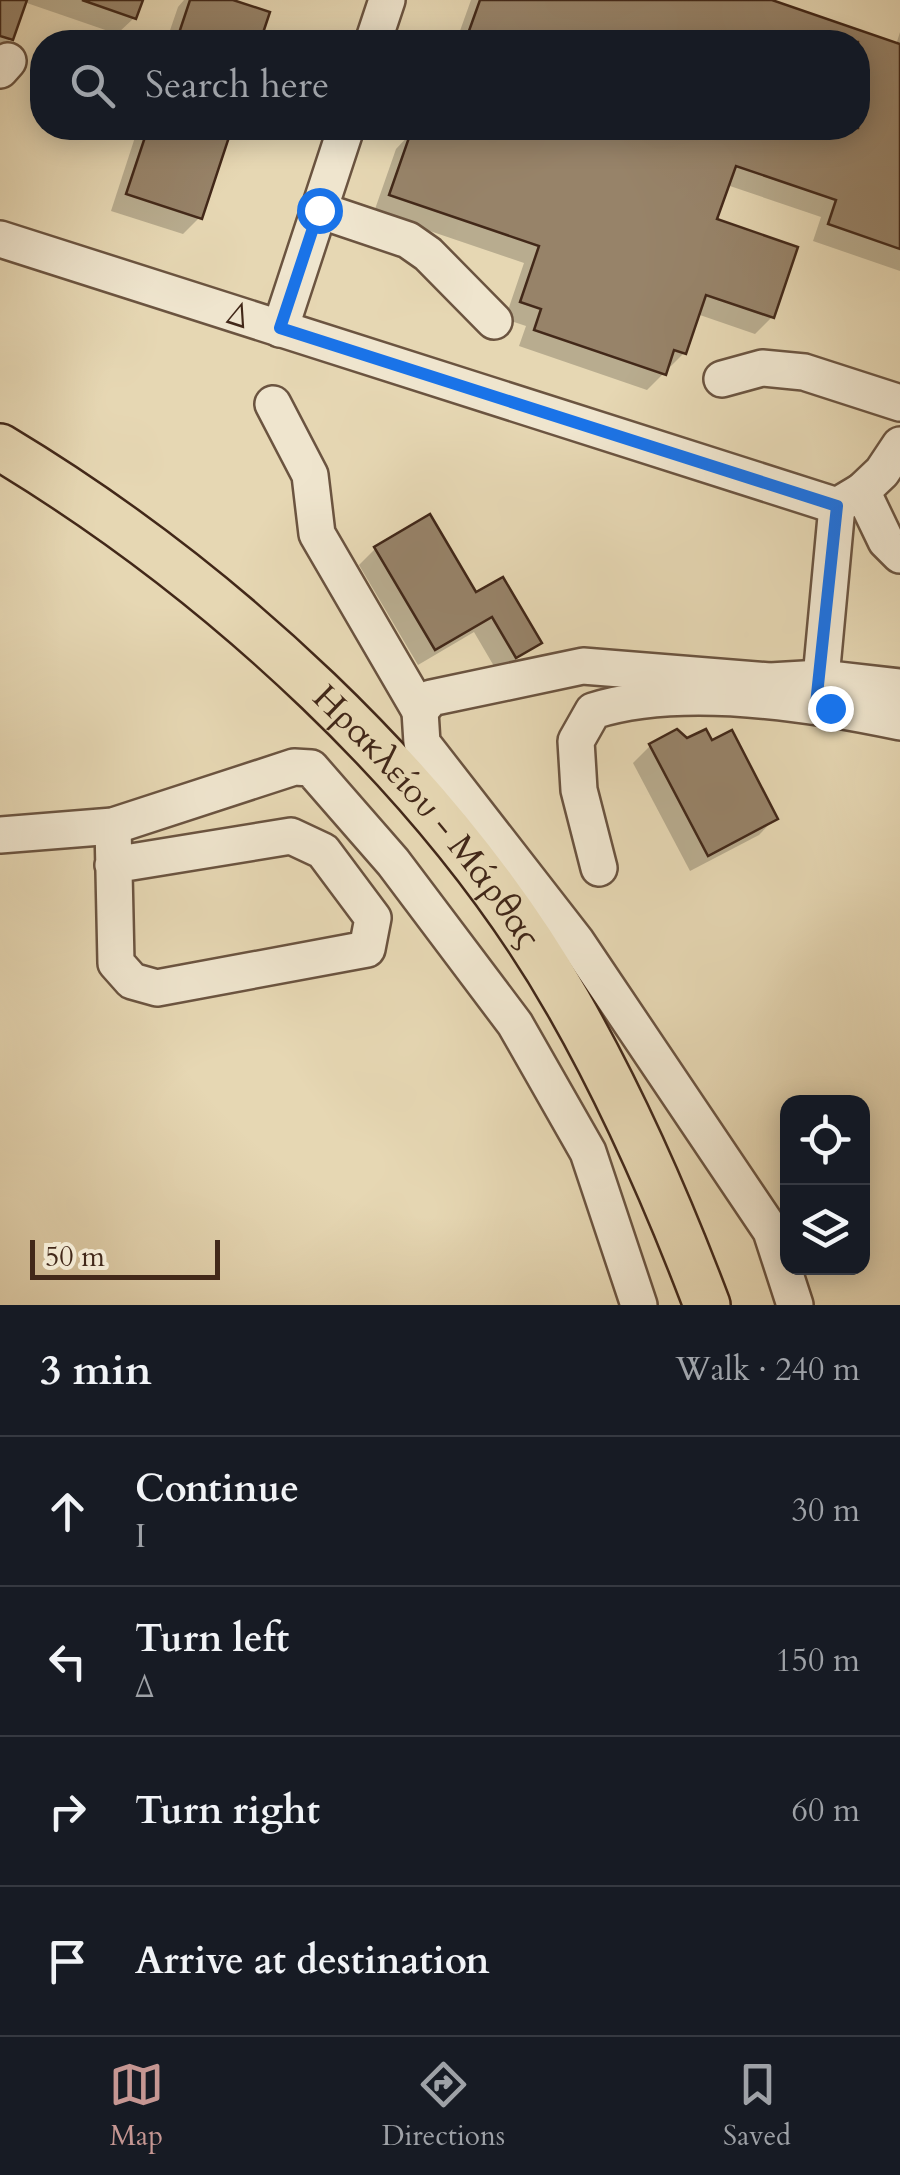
<!DOCTYPE html>
<html lang="en">
<head>
<meta charset="utf-8">
<style>
  body { margin:0; font-family:Cardo,serif; background:#20242c; color:#f1f3f6 }
  .controls { position:absolute; right:30px; bottom:30px; display:grid; overflow:hidden; border-radius:20px; box-shadow:0 5px 25px #0003 }
  .controls button { width:90px; height:90px; display:grid; place-items:center; padding:0; border:0; border-bottom:2px solid #363941; background:#171b24; color:#f1f3f6; font:50px sans-serif }
  .scale { position:absolute; left:30px; bottom:25px; width:190px; box-sizing:border-box; padding-left:10px; border:5px solid #422819; border-top:0; font-size:28px; line-height:35px; white-space:nowrap; color:#422819; -webkit-text-stroke:8px #efe5ce; paint-order:stroke }
  .stop { position:absolute; width:30px; height:30px; margin:-22px; border:8px solid #1a73e8; border-radius:50%; background:#fff }
  .stop.end { background:#1a73e8; border-color:#fff; box-shadow:0 2px 10px #0008 }
  .list { margin:0; padding:0; list-style:none }
  h2 { display:flex; justify-content:space-between; align-items:center; height:130px; margin:0; padding:0 40px; font-size:42px }
  h2 small { font-size:32px; font-weight:400; color:#9ea1a6 }
  .list li { display:grid; grid-template-columns:65px 1fr auto; gap:30px; align-items:center; box-sizing:border-box; height:150px; padding:0 40px; border-top:2px solid #363941 }
  .list b { display:block; font-size:38px; white-space:nowrap }
  .list p { margin:0; font-size:32px; white-space:nowrap; color:#9ea1a6 }
  .list em { font-size:32px; font-style:normal; color:#9ea1a6 }
  .icon { flex:none; width:55px; height:55px; fill:none; stroke:currentColor; stroke-width:2; stroke-linecap:round; stroke-linejoin:round }
  .map { position:relative; flex:none; width:900px; height:1305px; overflow:hidden }
  .search { position:absolute; background:#171b24; box-shadow:0 5px 25px #0003; left:30px; right:30px; top:30px; height:110px; display:flex; align-items:center; gap:25px; box-sizing:border-box; padding:0 35px; border-radius:40px; color:#9ea1a6; font-size:38px }
  .sheet { height:730px; background:#171b24 }
  nav { display:flex; justify-content:space-around; align-items:center; box-sizing:border-box; height:140px; border-top:2px solid #363941; background:#171b24; font-size:28px; color:#9ea1a6 }
  nav a { display:grid; justify-items:center; gap:5px }
  nav .on { color:#c59692 }
  .map>svg:first-child { display:block }
  .shadow { fill:#0003 }
  .building { fill:#978369; stroke:#422819; stroke-width:2.5 }
  .lines { fill:none; stroke-linecap:round; stroke-linejoin:round }
  .minor-casing { stroke:#6b5440; stroke-width:40 }
  .major-casing { stroke:#422819; stroke-width:50 }
  .minor { stroke:#efe5ce; stroke-width:35 }
  .major { stroke:#e6d7b3; stroke-width:45 }
  .route { stroke:#1a73e8; stroke-width:12 }
  .labels { text-anchor:middle; dominant-baseline:central; stroke-width:8; stroke-linejoin:round; paint-order:stroke }
  .street-label { font-size:35px; fill:#422819; stroke:#efe5ce }
</style>
</head>
<body>
<div class="map">
<svg width="900" height="1305" viewBox="0 0 900 1305">
  <rect width="100%" height="100%" fill="#e6d7b3"/>
  <filter id="stains"><feTurbulence type="fractalNoise" baseFrequency=".002" numOctaves="4"/><feColorMatrix values="0 0 0 0 .2 0 0 0 0 .09 0 0 0 0 .02 0 0 0 .5 -.17"/></filter>
  <radialGradient id="worn" r=".72"><stop offset=".6" stop-color="#630" stop-opacity="0"/><stop offset="1" stop-color="#630" stop-opacity=".3"/></radialGradient>
  <g class="shadow">
    <polygon points="0,0 140,0 134,18 117,34 24,2 11,39 0,49"/>
    <polygon points="184,0 225,0 267,14 257,42 166,42 178,7"/>
    <polygon points="471,0 765,0 896,45 900,32 900,271 813,241 821,217 727,185 714,221 772,317 755,334 697,314 684,353 647,390 519,346 526,326 505,319 524,263 374,212 396,149 412,132 424,136 427,128 858,128 858,42 456,42"/>
    <polygon points="138,128 229,128 200,217 183,234 111,211"/>
    <polygon points="375,549 539,642 498,673 474,632 418,665 359,565"/>
    <polygon points="650,746 775,818 759,835 690,871 633,763"/>
  </g>
  <g class="building">
    <polygon points="0,0 27,0 13,40 0,36"/>
    <polygon points="82,0 143,0 136,19"/>
    <polygon points="190,0 233,0 270,12 260,42 176,42"/>
    <polygon points="480,0 772,0 900,44 900,249 828,224 836,200 736,166 717,219 798,247 774,318 706,295 686,354 674,350 666,375 534,330 541,309 520,302 539,246 389,195 412,129 433,136 436,128 858,128 858,42 465,42"/>
    <polygon points="148,128 232,128 202,219 126,194"/>
    <polygon points="430,514 476,592 503,577 542,643 516,658 492,617 435,650 374,547"/>
    <polygon points="677,729 687,738 706,729 712,740 732,730 778,819 708,856 649,744"/>
  </g>
  <g class="lines">
    <defs>
      <g id="minor">
        <polyline points="373,42 387,0"/>
        <polyline points="0,70 8,61"/>
        <polyline points="319,210 408,240 428,254 494,321"/>
        <path id="s1" d="M0,239L837,506L862,491L886,541L900,555"/>
        <polyline points="280,329 346,128"/>
        <polyline points="722,379 762,368 804,372 900,403"/>
        <polyline points="273,404 310,475 317,534 420,711"/>
        <polyline points="862,491 882,472 900,445"/>
        <polyline points="837,506 821,678 900,687"/>
        <polyline points="0,835 113,826 294,767 311,768 393,862 515,1024 588,1152 639,1305"/>
        <polyline points="113,865 291,836 323,851 373,918 367,949 157,988 132,981 116,963 113,826"/>
        <path d="M599,868L579,790L576,741L593,711C681,683 810,703 900,722"/>
        <polyline points="795,1305 771,1231 576,941 422,743 420,711 431,698 583,666 770,681 821,678 817,704"/>
      </g>
      <g id="major">
        <path id="s2" d="M0,447C218,578 441,781 568,1003C623,1099 668,1202 707,1305"/>
      </g>
    </defs>
    <use href="#minor" class="minor-casing"/>
    <use href="#major" class="major-casing"/>
    <use href="#minor" class="minor"/>
    <use href="#major" class="major"/>
  </g>
  <g class="lines">
    <polyline class="route" points="319,210 280,328 837,506 816,704 830,708"/>
  </g>
  <g class="labels">
    <g class="street-label">
      <text stroke="none"><textPath href="#s1" startOffset="250">Δ</textPath></text>
      <text stroke="none"><textPath href="#s2" startOffset="568">Ηρακλείου - Μάρθας</textPath></text>
    </g>
  </g>
  <rect width="100%" height="100%" filter="url(#stains)"/>
  <rect width="100%" height="100%" fill="url(#worn)"/>
</svg>
<div class="controls">
<button><svg class="icon" aria-label="locate" viewBox="0 0 24 24"><circle cx="12" cy="12" r="6"/><path d="M12 2v4M12 18v4M2 12h4M18 12h4"/></svg></button>
<button><svg class="icon" aria-label="layers" viewBox="0 0 24 24"><path d="M12 4l9 5-9 5-9-5zM3 14l9 5 9-5"/></svg></button>
</div>
<div class="scale">50 m</div>
<div class="stop" style="left:319px;top:210px"></div>
<div class="stop end" style="left:830px;top:708px"></div>
<div class="search"><svg class="icon" aria-label="search" viewBox="0 0 24 24"><circle cx="10" cy="10" r="6"/><path d="M15 15l6 6"/></svg>Search here</div>
</div>
<section class="sheet">
<h2>3 min<small>Walk · 240 m</small></h2>
<ul class="list">
<li><svg class="icon" aria-label="ahead" viewBox="0 0 24 24"><path d="M12 20V5M6 11l6-6 6 6"/></svg><div><b>Continue</b><p>Ι</p></div><em>30 m</em></li>
<li><svg class="icon" aria-label="left" viewBox="0 0 24 24"><path d="M17 20v-9H6M10 6l-5 5 5 5"/></svg><div><b>Turn left</b><p>Δ</p></div><em>150 m</em></li>
<li><svg class="icon" aria-label="right" viewBox="0 0 24 24"><path d="M7 20v-9h11M14 6l5 5-5 5"/></svg><div><b>Turn right</b></div><em>60 m</em></li>
<li><svg class="icon" aria-label="arrive" viewBox="0 0 24 24"><path d="M6 21V4h12l-3 4 3 4H6"/></svg><div><b>Arrive at destination</b></div></li>
</ul>
</section>
<nav>
<a class="on"><svg class="icon" aria-label="map" viewBox="0 0 24 24"><path d="M3 6l6-2 6 2 6-2v14l-6 2-6-2-6 2zM9 4v14M15 6v14"/></svg>Map</a>
<a><svg class="icon" aria-label="directions" viewBox="0 0 24 24"><path d="M12 3l9 9-9 9-9-9zM9 14v-3h6M13 9l2 2-2 2"/></svg>Directions</a>
<a><svg class="icon" aria-label="saved" viewBox="0 0 24 24"><path d="M7 4h10v16l-5-4-5 4z"/></svg>Saved</a>
</nav>
</body>
</html>
